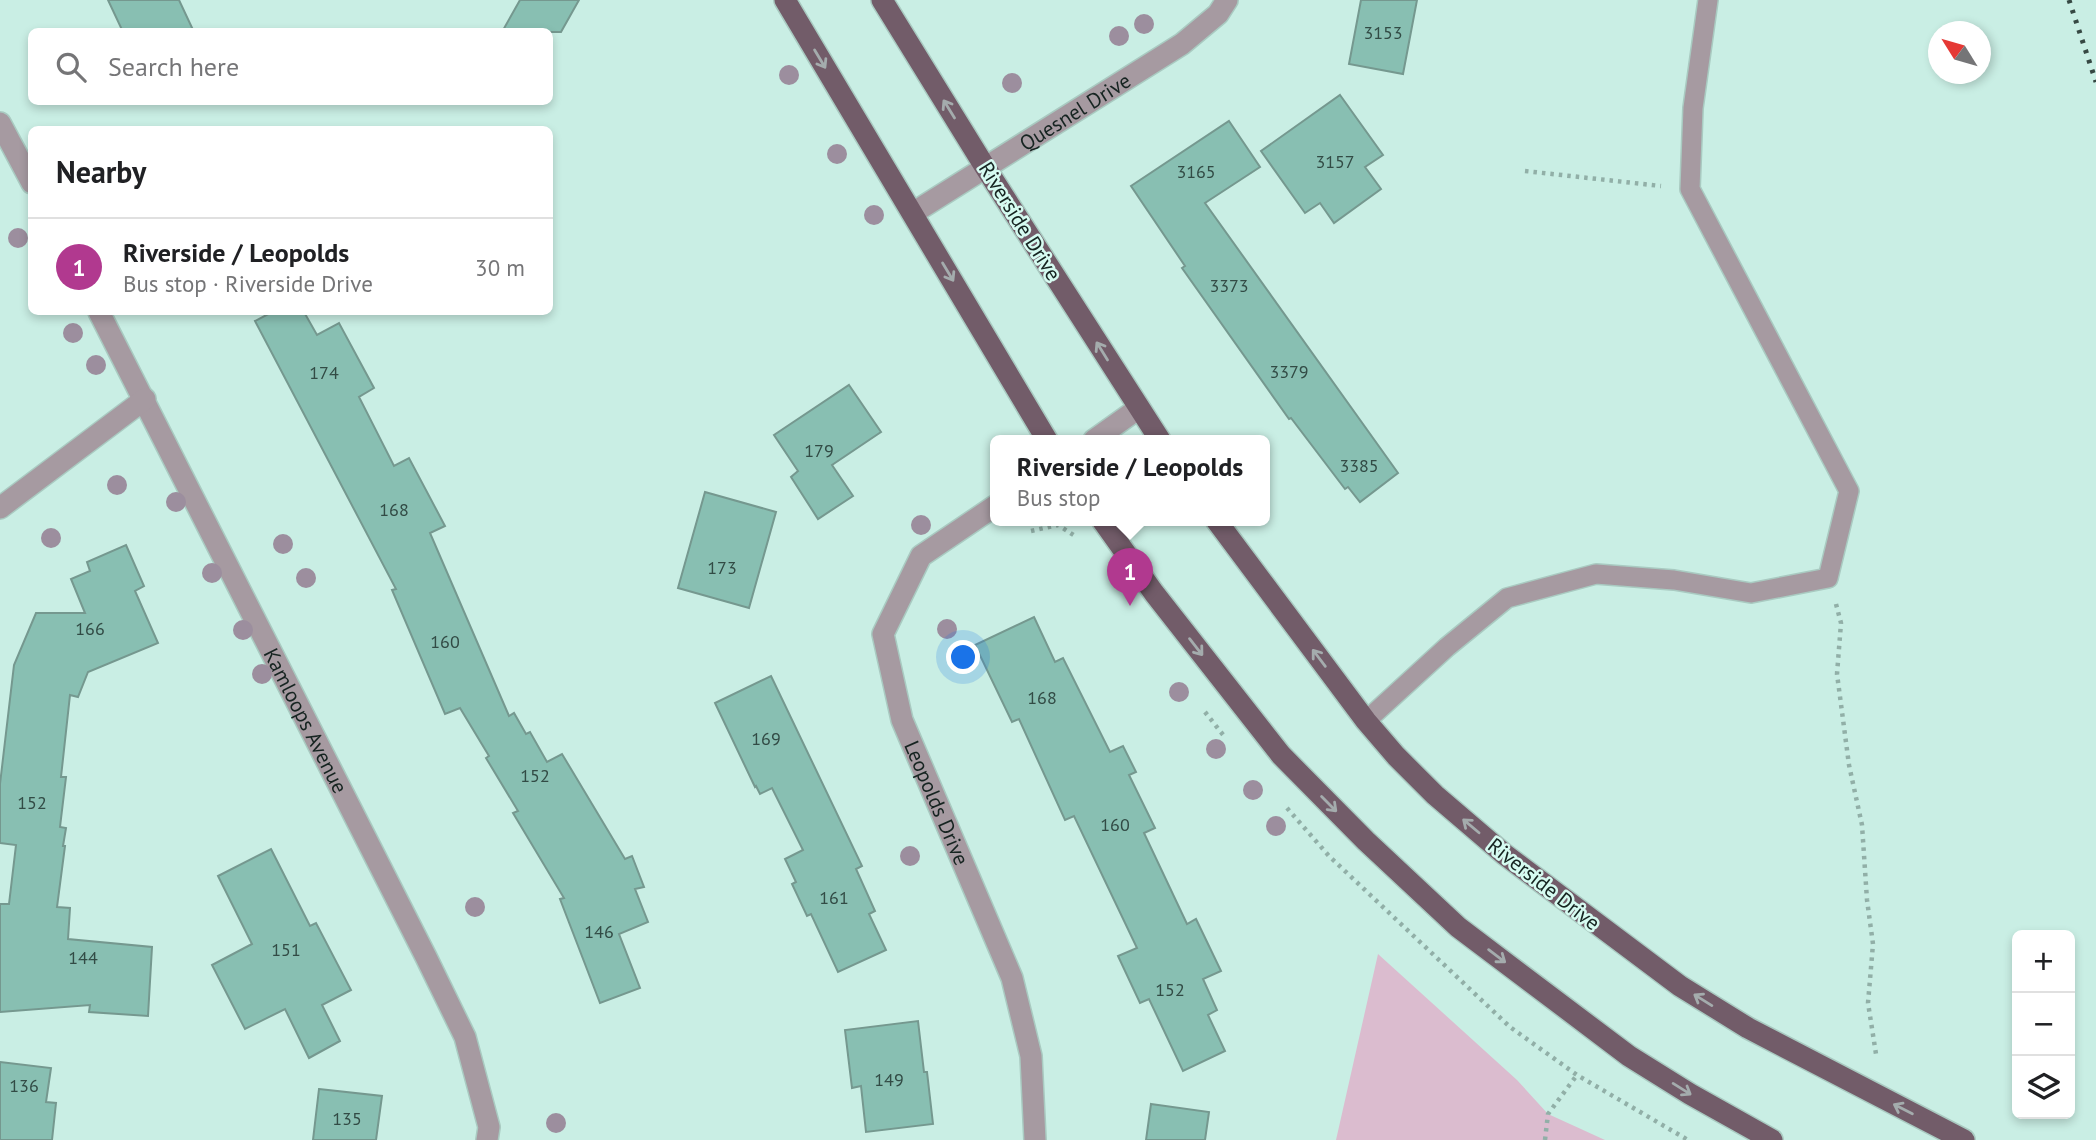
<!DOCTYPE html>
<html lang="en">
<head>
<meta charset="utf-8">
<style>
  body { margin:0; font-family:"PT Sans",sans-serif; background:#f2f2f2; color:#202124 }
  .controls { position:absolute; right:21px; bottom:21px; display:grid; overflow:hidden; border-radius:10px; box-shadow:0 4px 10px #0003 }
  .controls button { width:63px; height:63px; display:grid; place-items:center; padding:0; border:0; border-bottom:2px solid #e0e0e0; background:#fff; color:#202124; font:35px sans-serif }
  .compass { position:absolute; left:1928px; top:21px; width:63px; height:63px; border-radius:50%; background:#fff; box-shadow:0 4px 10px #0003; rotate:307deg }
  .you { position:absolute; left:964px; top:658px; width:24px; height:24px; margin:-18px; border:5px solid #fff; border-radius:50%; background:#1a73e8; box-shadow:0 0 0 10px #1a73e833 }
  .badge { display:grid; place-items:center; width:46px; height:46px; border-radius:50%; background:#b1398f; color:#fff; font-size:23px; font-weight:700 }
  .pin { position:absolute; translate:-50% -58px; filter:drop-shadow(0 2px 4px #0008) }
  .pin::after { content:''; position:absolute; top:37px; width:24px; height:21px; background:inherit; clip-path:polygon(0 0,100% 0,50% 100%) }
  .popup { position:absolute; left:990px; top:435px; width:280px; height:91px; box-sizing:border-box; display:grid; place-content:center; border-radius:10px; background:#fff; filter:drop-shadow(0 2px 5px #0005); font-size:23px; white-space:nowrap; color:#757577 }
  .popup b { font-size:26px; color:#202124 }
  .popup::after { content:''; position:absolute; left:50%; top:100%; margin-left:-14px; border:14px solid transparent; border-top-color:#fff }
  .list { margin:0; padding:0; list-style:none }
  h2 { display:flex; justify-content:space-between; align-items:center; height:91px; margin:0; padding:0 28px; font-size:30px }
  h2 small { font-size:23px; font-weight:400; color:#757577 }
  .list li { display:grid; grid-template-columns:46px 1fr auto; gap:21px; align-items:center; box-sizing:border-box; height:98px; padding:0 28px; border-top:2px solid #e0e0e0 }
  .list b { display:block; font-size:26px; white-space:nowrap }
  .list p { margin:0; font-size:23px; white-space:nowrap; color:#757577 }
  .list em { font-size:23px; font-style:normal; color:#757577 }
  .icon { flex:none; width:38px; height:38px; fill:none; stroke:currentColor; stroke-width:2; stroke-linecap:round; stroke-linejoin:round }
  .map { position:relative; flex:none; width:2096px; height:1140px; overflow:hidden }
  .search { position:absolute; background:#fff; box-shadow:0 4px 10px #0003; left:28px; top:28px; width:525px; height:77px; display:flex; align-items:center; gap:18px; box-sizing:border-box; padding:0 24px; border-radius:10px; color:#757577; font-size:26px }
  .panel { position:absolute; background:#fff; box-shadow:0 4px 10px #0003; left:28px; top:126px; width:525px; height:189px; border-radius:10px }
  .map>svg:first-child { display:block }
  .green { fill:#dbbccf }
  .building { fill:#88bfb2; stroke:#75988f; stroke-width:2 }
  .lines { fill:none; stroke-linecap:round; stroke-linejoin:round }
  .lane-casing { stroke:#a9cac1; stroke-width:22 }
  .street-casing { stroke:#a9cac1; stroke-width:24 }
  .primary-casing { stroke:#a9cac1; stroke-width:24 }
  .path { stroke:#91afa7; stroke-width:4.5; stroke-dasharray:3.5 5; stroke-linecap:butt }
  .lane { stroke:#a69aa1; stroke-width:19 }
  .street { stroke:#a69aa1; stroke-width:21 }
  .primary { stroke:#725c69; stroke-width:21 }
  .rail { stroke:#364843; stroke-width:5; stroke-dasharray:3.5 7; stroke-linecap:butt }
  .tree { fill:#9c8e9e }
  .oneway { stroke:#a4acad }
  .labels { text-anchor:middle; dominant-baseline:central; stroke-width:5; stroke-linejoin:round; paint-order:stroke }
  .number-label { font-size:18px; fill:#324b45 }
  .street-label { font-size:21px; fill:#162421; stroke:#d6fbf1 }
</style>
</head>
<body>
<div class="map">
<svg width="2096" height="1140" viewBox="0 0 2096 1140">
  <rect width="100%" height="100%" fill="#c9eee4"/>
  <polygon class="green" points="1378,954 1517,1080 1548,1114 1605,1140 1336,1140"/>
  <g class="building">
    <polygon points="108,0 179,0 194,32 123,32"/>
    <polygon points="520,0 579,0 561,32 502,32"/>
    <polygon points="1361,0 1417,0 1403,74 1349,64"/>
    <polygon points="1340,95 1383,155 1365,167 1381,189 1334,223 1320,203 1305,213 1261,151"/>
    <polygon points="1229,121 1260,167 1205,203 1398,473 1360,502 1348,487 1345,489 1291,418 1289,419 1182,268 1185,266 1131,186"/>
    <polygon points="272,312 304,312 317,335 339,323 374,388 359,397 394,466 409,458 445,526 430,533 509,716 514,713 526,734 530,732 547,762 562,754 625,859 632,856 644,887 635,889 648,922 619,934 640,988 600,1003 560,899 564,898 513,813 518,811 486,758 489,756 460,708 445,714 392,590 396,589 255,321"/>
    <polygon points="849,385 881,432 832,465 853,496 818,519 791,477 798,471 774,435"/>
    <polygon points="705,492 776,512 749,608 678,588"/>
    <polygon points="126,545 144,586 135,591 158,643 88,672 78,697 70,695 61,777 66,777 60,827 66,828 63,846 65,846 57,907 70,908 68,939 152,947 148,1016 89,1012 90,1005 0,1012 0,904 9,904 16,845 0,843 0,784 14,665 36,613 85,613 71,579 90,571 87,562"/>
    <polygon points="1034,617 1055,662 1063,658 1110,752 1123,746 1136,772 1129,775 1155,828 1144,833 1187,924 1196,919 1221,971 1203,979 1217,1010 1208,1015 1225,1051 1183,1071 1149,999 1140,1003 1118,956 1137,948 1074,816 1065,820 1019,719 1012,722 975,645"/>
    <polygon points="771,676 862,866 856,869 875,911 869,914 886,950 838,972 811,914 807,916 792,884 796,882 785,859 803,850 772,788 760,794 756,786 755,787 715,703"/>
    <polygon points="271,849 310,926 316,923 351,990 322,1005 340,1041 309,1058 285,1009 245,1029 212,965 252,944 218,876"/>
    <polygon points="918,1021 924,1072 927,1072 933,1124 866,1132 861,1086 852,1088 845,1030"/>
    <polygon points="0,1062 51,1068 46,1102 56,1103 52,1140 0,1140"/>
    <polygon points="319,1089 382,1096 376,1140 313,1140"/>
    <polygon points="1151,1104 1209,1112 1205,1140 1146,1140"/>
  </g>
  <g class="lines">
    <defs>
      <polyline id="lane" points="1366,721 1447,647 1507,598 1596,574 1674,580 1751,593 1828,578 1849,491 1690,189 1693,108 1708,0"/>
      <g id="street">
        <polyline points="0,123 32,183"/>
        <path id="s1" d="M913,213L1182,44L1218,14L1227,0"/>
        <path id="s2" d="M99,312L426,957L465,1037L489,1127L487,1140"/>
        <polyline points="1094,440 1139,408"/>
        <path id="s3" d="M995,506L921,556L883,634L902,720L1012,978L1031,1056L1035,1140"/>
        <polyline points="0,508 145,399"/>
      </g>
      <g id="primary">
        <polyline points="785,0 1047,440"/>
        <polyline points="882,0 985,167 1160,440"/>
        <polyline points="1102,520 1154,593 1281,755 1366,841 1458,927 1629,1056 1690,1094 1772,1140"/>
        <polyline points="1216,520 1366,721 1396,756 1435,795 1504,854 1680,986 1748,1028 1964,1140"/>
      </g>
    </defs>
    <use href="#lane" class="lane-casing"/>
    <use href="#street" class="street-casing"/>
    <use href="#primary" class="primary-casing"/>
    <g class="path">
      <polyline points="1525,171 1661,186"/>
      <polyline points="1031,531 1058,525 1075,536"/>
      <polyline points="1836,604 1841,623 1837,674 1849,765 1862,825 1867,900 1873,944 1868,1003 1876,1054"/>
      <polyline points="1205,712 1224,736"/>
      <polyline points="1287,808 1329,856 1510,1027 1577,1075 1688,1140"/>
      <polyline points="1545,1140 1548,1114 1577,1075"/>
    </g>
    <use href="#lane" class="lane"/>
    <use href="#street" class="street"/>
    <use href="#primary" class="primary"/>
    <polyline class="rail" points="2069,0 2096,82"/>
  </g>
  <g class="tree">
    <circle cx="1144" cy="24" r="10"/>
    <circle cx="1119" cy="36" r="10"/>
    <circle cx="789" cy="75" r="10"/>
    <circle cx="1012" cy="83" r="10"/>
    <circle cx="837" cy="154" r="10"/>
    <circle cx="874" cy="215" r="10"/>
    <circle cx="18" cy="238" r="10"/>
    <circle cx="73" cy="333" r="10"/>
    <circle cx="96" cy="365" r="10"/>
    <circle cx="117" cy="485" r="10"/>
    <circle cx="176" cy="502" r="10"/>
    <circle cx="921" cy="525" r="10"/>
    <circle cx="51" cy="538" r="10"/>
    <circle cx="283" cy="544" r="10"/>
    <circle cx="212" cy="573" r="10"/>
    <circle cx="306" cy="578" r="10"/>
    <circle cx="947" cy="629" r="10"/>
    <circle cx="243" cy="630" r="10"/>
    <circle cx="262" cy="674" r="10"/>
    <circle cx="1179" cy="692" r="10"/>
    <circle cx="1216" cy="749" r="10"/>
    <circle cx="1253" cy="790" r="10"/>
    <circle cx="1276" cy="826" r="10"/>
    <circle cx="910" cy="856" r="10"/>
    <circle cx="475" cy="907" r="10"/>
    <circle cx="556" cy="1123" r="10"/>
  </g>
  <defs><path id="oneway-shaft" d="M-6 0H5M1.5-3L5.5 0L1.5 3" fill="none" stroke-width="1.6" stroke-linecap="round" stroke-linejoin="round" transform="scale(1.75)"/></defs>
  <g class="oneway">
    <use href="#oneway-shaft" transform="translate(820 59) rotate(59)"/>
    <use href="#oneway-shaft" transform="translate(949 109) rotate(-122)"/>
    <use href="#oneway-shaft" transform="translate(948 272) rotate(59)"/>
    <use href="#oneway-shaft" transform="translate(1102 351) rotate(-122)"/>
    <use href="#oneway-shaft" transform="translate(1196 647) rotate(52)"/>
    <use href="#oneway-shaft" transform="translate(1319 658) rotate(-127)"/>
    <use href="#oneway-shaft" transform="translate(1329 804) rotate(45)"/>
    <use href="#oneway-shaft" transform="translate(1471 826) rotate(-140)"/>
    <use href="#oneway-shaft" transform="translate(1497 956) rotate(37)"/>
    <use href="#oneway-shaft" transform="translate(1703 1000) rotate(-148)"/>
    <use href="#oneway-shaft" transform="translate(1682 1089) rotate(32)"/>
    <use href="#oneway-shaft" transform="translate(1903 1109) rotate(-153)"/>
  </g>
  <g class="labels">
    <g class="number-label">
      <text x="1383" y="32">3153</text>
      <text x="1335" y="161">3157</text>
      <text x="1196" y="171">3165</text>
      <text x="1229" y="285">3373</text>
      <text x="1289" y="371">3379</text>
      <text x="324" y="372">174</text>
      <text x="819" y="450">179</text>
      <text x="1359" y="465">3385</text>
      <text x="394" y="509">168</text>
      <text x="722" y="567">173</text>
      <text x="90" y="628">166</text>
      <text x="445" y="641">160</text>
      <text x="1042" y="697">168</text>
      <text x="766" y="738">169</text>
      <text x="535" y="775">152</text>
      <text x="32" y="802">152</text>
      <text x="1115" y="824">160</text>
      <text x="834" y="897">161</text>
      <text x="599" y="931">146</text>
      <text x="286" y="949">151</text>
      <text x="83" y="957">144</text>
      <text x="1170" y="989">152</text>
      <text x="889" y="1079">149</text>
      <text x="24" y="1085">136</text>
      <text x="347" y="1118">135</text>
    </g>
    <g class="street-label">
      <text stroke="none"><textPath href="#s1" startOffset="191">Quesnel Drive</textPath></text>
      <text transform="translate(1020 221) rotate(58)">Riverside Drive</text>
      <text stroke="none"><textPath href="#s2" startOffset="458">Kamloops Avenue</textPath></text>
      <text stroke="none"><textPath href="#s3" startOffset="354">Leopolds Drive</textPath></text>
      <text transform="translate(1544 884) rotate(38)">Riverside Drive</text>
    </g>
  </g>
</svg>
<div class="controls">
<button>+</button>
<button>−</button>
<button><svg class="icon" aria-label="layers" viewBox="0 0 24 24"><path d="M12 4l9 5-9 5-9-5zM3 14l9 5 9-5"/></svg></button>
</div>
<svg class="compass" viewBox="-18 -18 36 36"><path d="M0-13l5 13h-10z" fill="#e53935"/><path d="M0 13l5-13h-10z" fill="#757577"/></svg>
<div class="you"></div>
<div class="pin badge" style="left:1130px;top:606px">1</div>
<div class="popup"><b>Riverside / Leopolds</b>Bus stop</div>
<div class="search"><svg class="icon" aria-label="search" viewBox="0 0 24 24"><circle cx="10" cy="10" r="6"/><path d="M15 15l6 6"/></svg>Search here</div>
<section class="panel">
<h2>Nearby<small></small></h2>
<ul class="list">
<li><span class="badge">1</span><div><b>Riverside / Leopolds</b><p>Bus stop · Riverside Drive</p></div><em>30 m</em></li>
</ul>
</section>
</div>
</body>
</html>
